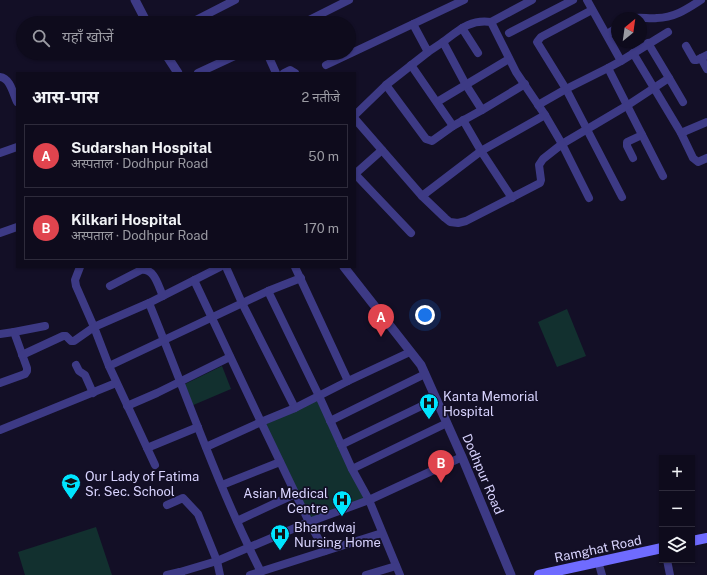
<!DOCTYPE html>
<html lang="hi">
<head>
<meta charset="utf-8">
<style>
  body { margin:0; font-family:"Public Sans","Noto Sans Devanagari",sans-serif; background:#171425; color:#f1f3f6 }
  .controls { position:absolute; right:12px; bottom:12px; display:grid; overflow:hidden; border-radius:0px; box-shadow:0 1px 3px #0004 }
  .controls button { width:36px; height:36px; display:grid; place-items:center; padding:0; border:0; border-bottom:1px solid #2e2b3b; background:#0e0b1c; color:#f1f3f6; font:20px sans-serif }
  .compass { position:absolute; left:611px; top:12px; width:36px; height:36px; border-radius:50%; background:#0e0b1c; box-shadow:0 1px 3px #0004; rotate:29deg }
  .you { position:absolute; left:425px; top:315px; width:14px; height:14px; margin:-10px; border:3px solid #fff; border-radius:50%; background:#1a73e8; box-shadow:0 0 0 6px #1a73e833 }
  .badge { display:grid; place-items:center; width:26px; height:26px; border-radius:50%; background:#00e5ff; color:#fff; font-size:13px; font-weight:700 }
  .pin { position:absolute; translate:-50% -33px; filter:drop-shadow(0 1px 2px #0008) }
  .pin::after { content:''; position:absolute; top:21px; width:14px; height:12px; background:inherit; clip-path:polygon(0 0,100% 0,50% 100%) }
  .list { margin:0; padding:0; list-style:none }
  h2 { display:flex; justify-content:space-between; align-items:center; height:52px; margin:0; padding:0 16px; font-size:17px }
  h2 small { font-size:13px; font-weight:400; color:#9b9ba3 }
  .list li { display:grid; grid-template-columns:26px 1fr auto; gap:12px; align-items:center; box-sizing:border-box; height:64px; margin:0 8px 8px; padding:0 8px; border:1px solid #2e2b3b; border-radius:0px }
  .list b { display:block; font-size:15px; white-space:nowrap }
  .list p { margin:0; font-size:13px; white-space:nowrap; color:#9b9ba3 }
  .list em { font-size:13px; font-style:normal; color:#9b9ba3 }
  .icon { flex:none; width:22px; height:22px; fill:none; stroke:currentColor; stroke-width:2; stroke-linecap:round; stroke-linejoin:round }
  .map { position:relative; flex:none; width:707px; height:575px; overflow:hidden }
  .search { position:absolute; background:#0e0b1c; box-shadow:0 1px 3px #0004; left:16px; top:16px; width:340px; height:44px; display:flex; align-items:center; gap:10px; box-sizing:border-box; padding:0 14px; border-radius:22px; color:#9b9ba3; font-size:15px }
  .panel { position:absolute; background:#0e0b1c; box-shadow:0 1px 3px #0004; left:16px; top:72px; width:340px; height:196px; border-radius:0px }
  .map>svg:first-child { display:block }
  .green { fill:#12302f }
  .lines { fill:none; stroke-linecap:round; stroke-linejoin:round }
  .minor { stroke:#3d3a85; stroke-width:8 }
  .tertiary { stroke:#3d3a85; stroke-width:9 }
  .secondary { stroke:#6f6bff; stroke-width:10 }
  .labels { text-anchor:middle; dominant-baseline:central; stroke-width:3.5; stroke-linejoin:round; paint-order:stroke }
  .poi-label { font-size:13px; fill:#d9d4ff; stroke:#130f26; text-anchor:start }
  .street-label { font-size:13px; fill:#d9d4ff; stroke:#130f26 }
</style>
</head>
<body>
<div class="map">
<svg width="707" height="575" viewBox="0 0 707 575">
  <rect width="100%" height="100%" fill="#130f26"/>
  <g class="green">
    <polygon points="567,309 586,356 557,367 538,322"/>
    <polygon points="222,366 231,389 191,406 183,385"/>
    <polygon points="319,396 368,498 309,522 263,426 290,410"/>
    <polygon points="96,527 112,575 25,575 18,552"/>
  </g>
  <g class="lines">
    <g class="minor">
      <polyline points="587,0 621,61 608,68 663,176"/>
      <polyline points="592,10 541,37 537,42 566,89 622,197"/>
      <path d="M635,18C642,17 650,19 657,18C674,18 687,9 701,0"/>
      <polyline points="491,22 532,0"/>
      <polyline points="190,23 235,0"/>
      <polyline points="303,23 349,0"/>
      <polyline points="413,24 464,0"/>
      <polyline points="462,28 478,53"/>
      <polyline points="509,33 573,0"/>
      <polyline points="607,34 617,28"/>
      <path d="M443,42C459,30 470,19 491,22L516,72L545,115L562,144L628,105L669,78L683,102"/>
      <polyline points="648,43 669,78"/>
      <polyline points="686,46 694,60 697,60 707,55"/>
      <polyline points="267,53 276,73"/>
      <polyline points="633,53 681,133 693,158 698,162 707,158"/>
      <polyline points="701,58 707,69"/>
      <polyline points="621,61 668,32"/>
      <polyline points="326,65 413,24 428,52 443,42 466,85 482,110 525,84"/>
      <polyline points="411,65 453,126"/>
      <polyline points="198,73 241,53"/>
      <polyline points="284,73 290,70 295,73"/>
      <path d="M0,77C10,78 13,93 17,102"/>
      <polyline points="386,85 426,139 432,141 453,126 482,110"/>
      <polyline points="437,102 509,59"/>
      <polyline points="538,105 566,89 608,68"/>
      <polyline points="355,115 386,85 428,52"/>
      <polyline points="355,119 422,196 445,218 450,222 458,223 466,221 540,183 541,180 539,165 543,159 562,144 589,198"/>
      <polyline points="463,120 481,151 512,198"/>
      <polyline points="681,133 707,122"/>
      <polyline points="0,153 17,147"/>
      <polyline points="633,158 627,146 627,142 642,135"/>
      <polyline points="355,174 411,233"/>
      <polyline points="355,174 382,150"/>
      <polyline points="422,196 481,151 545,115"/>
      <polyline points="0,233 17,227"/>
      <polyline points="80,267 75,280 76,286 94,327 109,366 155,465"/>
      <path d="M220,267L149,303C186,393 217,485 261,572"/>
      <polyline points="226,267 242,303 295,408 261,422 309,522 325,551"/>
      <polyline points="194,280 261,422 206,447"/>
      <path d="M110,286L141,270C155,268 158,286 163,296"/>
      <polyline points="268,291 319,396 352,469 369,500 400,575"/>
      <polyline points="14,332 45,326"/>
      <polyline points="0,334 14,332 27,368 27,371 25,374 0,383"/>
      <polyline points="22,355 63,336 66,336 71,341 74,341 94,327 149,303"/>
      <polyline points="76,365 79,371 85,375 93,393"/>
      <polyline points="109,366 268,291 301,278"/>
      <polyline points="348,381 410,352"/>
      <polyline points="127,406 157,393 230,357"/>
      <polyline points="295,408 348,381 295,267"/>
      <polyline points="330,421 425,374"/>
      <polyline points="0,430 116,383"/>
      <polyline points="341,445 436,399"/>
      <polyline points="147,448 198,427"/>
      <polyline points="352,469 447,423"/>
      <polyline points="222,485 280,462"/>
      <polyline points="167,505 183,498 198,514 217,561 220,575"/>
      <polyline points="237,521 295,494"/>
      <polyline points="667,560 670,575"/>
      <polyline points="600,568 602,575"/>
      <polyline points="180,572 217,561 309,522 369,500 462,457"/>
      <polyline points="167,575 180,572 181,575"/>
      <polyline points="250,575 382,533"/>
      <polyline points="366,575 396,566"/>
    </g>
    <g class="tertiary">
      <polyline points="135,0 147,23"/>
      <polyline points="165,53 178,73"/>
      <polyline points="344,267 421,365 462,457 511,575"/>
    </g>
    <g class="secondary">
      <polyline points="692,541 707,538"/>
      <polyline points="539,575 662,548"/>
    </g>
  </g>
  <defs>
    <symbol id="hospital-pin" viewBox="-11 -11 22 30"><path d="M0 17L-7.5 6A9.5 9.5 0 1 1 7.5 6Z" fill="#00e5ff" stroke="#130f26"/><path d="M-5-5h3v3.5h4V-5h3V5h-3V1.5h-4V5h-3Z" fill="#111"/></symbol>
    <symbol id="school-pin" viewBox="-11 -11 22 30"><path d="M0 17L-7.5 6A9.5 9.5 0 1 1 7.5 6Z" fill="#00e5ff" stroke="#130f26"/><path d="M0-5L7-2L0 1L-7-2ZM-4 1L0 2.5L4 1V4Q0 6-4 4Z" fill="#111"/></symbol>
  </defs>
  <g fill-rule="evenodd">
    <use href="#hospital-pin" x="418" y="392" width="22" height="30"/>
    <use href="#school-pin" x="60" y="472" width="22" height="30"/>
    <use href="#hospital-pin" x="331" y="489" width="22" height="30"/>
    <use href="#hospital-pin" x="269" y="523" width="22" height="30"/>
  </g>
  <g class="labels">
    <g class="poi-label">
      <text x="443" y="396">Kanta Memorial<tspan x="443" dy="15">Hospital</tspan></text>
      <text x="85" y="476">Our Lady of Fatima<tspan x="85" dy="15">Sr. Sec. School</tspan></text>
      <text x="328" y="493" text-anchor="end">Asian Medical<tspan x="328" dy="15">Centre</tspan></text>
      <text x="294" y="527">Bharrdwaj<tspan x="294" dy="15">Nursing Home</tspan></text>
    </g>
    <g class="street-label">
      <text transform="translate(483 474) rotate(67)">Dodhpur Road</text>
      <text transform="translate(598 549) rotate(-12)">Ramghat Road</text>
    </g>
  </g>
</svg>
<div class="controls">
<button>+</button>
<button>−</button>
<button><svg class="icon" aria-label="layers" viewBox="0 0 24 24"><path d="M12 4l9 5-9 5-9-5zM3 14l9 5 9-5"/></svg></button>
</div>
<svg class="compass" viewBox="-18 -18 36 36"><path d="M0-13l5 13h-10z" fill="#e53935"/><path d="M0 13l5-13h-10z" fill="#9b9ba3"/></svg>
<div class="you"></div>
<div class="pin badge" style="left:381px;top:337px;background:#e0444e">A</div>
<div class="pin badge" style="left:441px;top:483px;background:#e0444e">B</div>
<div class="search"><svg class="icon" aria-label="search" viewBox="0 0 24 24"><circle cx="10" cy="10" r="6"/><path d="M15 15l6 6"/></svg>यहाँ खोजें</div>
<section class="panel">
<h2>आस-पास<small>2 नतीजे</small></h2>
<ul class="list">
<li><span class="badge" style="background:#e0444e">A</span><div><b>Sudarshan Hospital</b><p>अस्पताल · Dodhpur Road</p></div><em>50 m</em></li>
<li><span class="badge" style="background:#e0444e">B</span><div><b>Kilkari Hospital</b><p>अस्पताल · Dodhpur Road</p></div><em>170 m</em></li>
</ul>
</section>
</div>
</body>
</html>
